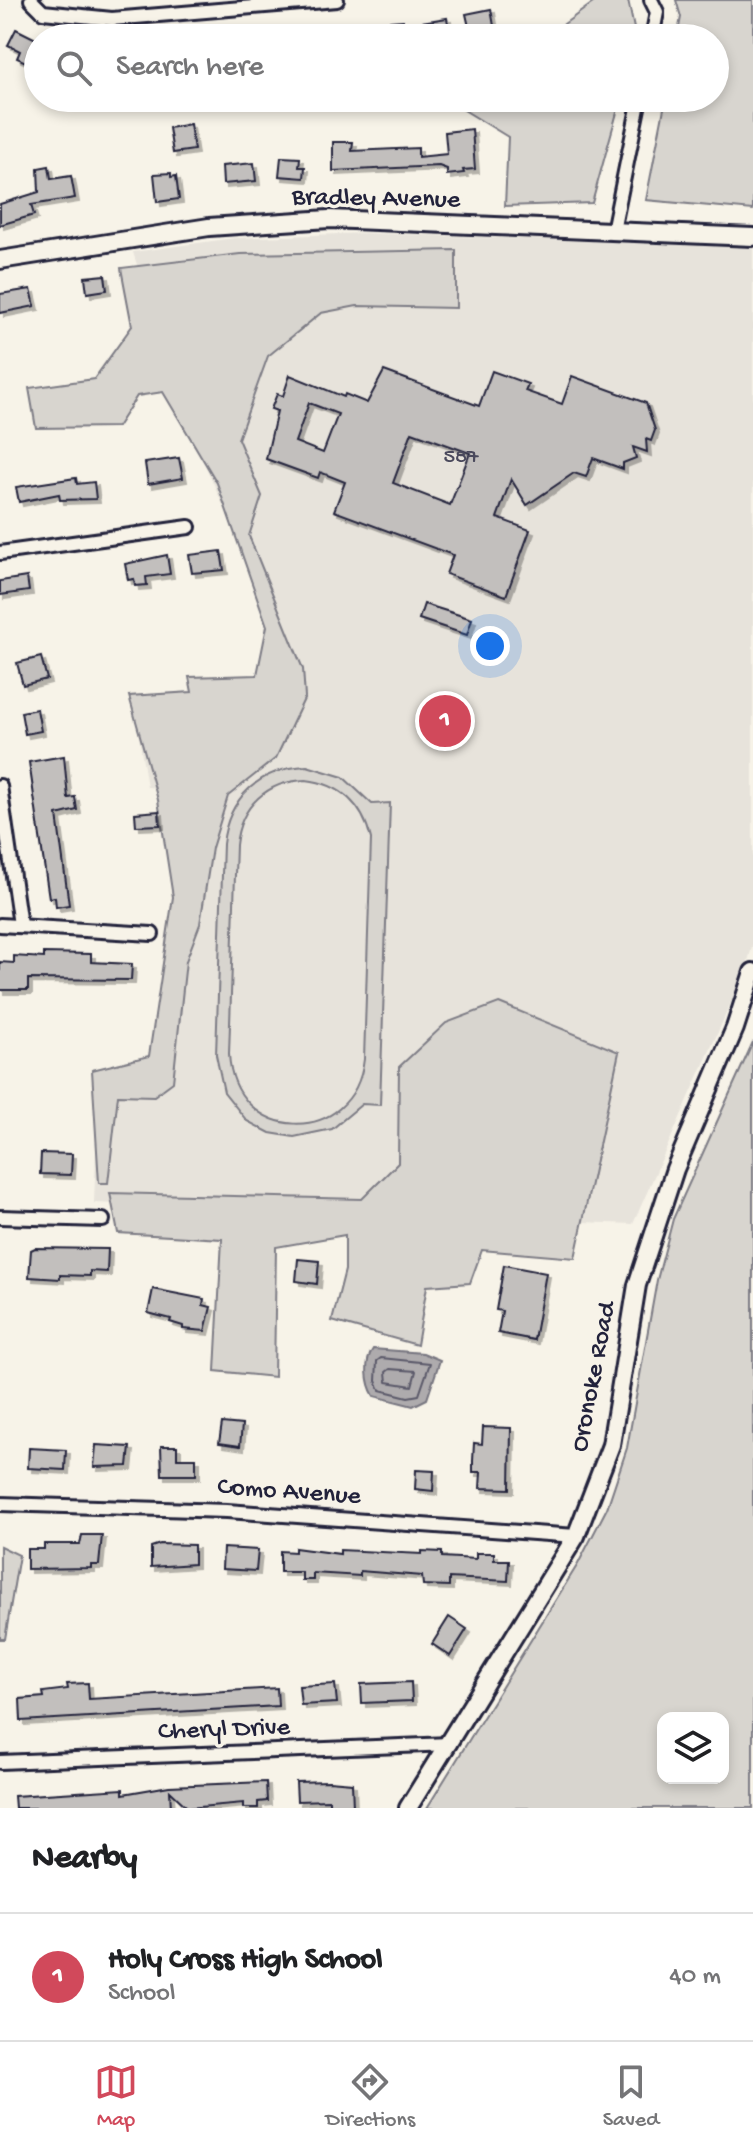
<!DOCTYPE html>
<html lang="en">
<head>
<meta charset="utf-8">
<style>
  body { margin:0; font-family:"Gochi Hand",sans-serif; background:#f6f6f6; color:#202124 }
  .controls { position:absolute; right:24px; bottom:24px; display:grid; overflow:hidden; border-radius:16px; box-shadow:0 4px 12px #0003 }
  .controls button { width:72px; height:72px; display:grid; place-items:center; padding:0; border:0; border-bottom:2px solid #e0e0e0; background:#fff; color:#202124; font:40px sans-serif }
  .you { position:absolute; left:490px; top:646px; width:28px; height:28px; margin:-20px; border:6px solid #fff; border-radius:50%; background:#1a73e8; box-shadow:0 0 0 12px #1a73e833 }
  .badge { display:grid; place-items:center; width:52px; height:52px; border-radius:50%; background:#d1495b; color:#fff; font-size:26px; font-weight:700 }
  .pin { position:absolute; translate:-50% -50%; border:4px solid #fff; box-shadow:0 2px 8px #0006 }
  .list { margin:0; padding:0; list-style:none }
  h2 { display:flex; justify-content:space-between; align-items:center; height:104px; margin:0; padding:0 32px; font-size:34px }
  h2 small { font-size:26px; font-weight:400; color:#757577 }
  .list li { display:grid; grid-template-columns:52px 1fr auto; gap:24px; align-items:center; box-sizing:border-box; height:128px; padding:0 32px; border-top:2px solid #e0e0e0 }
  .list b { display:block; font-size:30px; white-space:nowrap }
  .list p { margin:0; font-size:26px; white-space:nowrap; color:#757577 }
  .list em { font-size:26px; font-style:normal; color:#757577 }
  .icon { flex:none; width:44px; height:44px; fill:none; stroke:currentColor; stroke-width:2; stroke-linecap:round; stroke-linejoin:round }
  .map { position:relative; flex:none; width:753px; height:1808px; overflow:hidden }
  .search { position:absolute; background:#fff; box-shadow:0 4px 12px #0003; left:24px; right:24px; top:24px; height:88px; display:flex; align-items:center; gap:20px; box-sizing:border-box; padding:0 28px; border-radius:44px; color:#757577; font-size:30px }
  .sheet { height:232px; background:#fff }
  nav { display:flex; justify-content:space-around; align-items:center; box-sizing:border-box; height:112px; border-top:2px solid #e0e0e0; background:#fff; font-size:22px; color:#757577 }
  nav a { display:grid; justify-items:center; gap:4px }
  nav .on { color:#d1495b }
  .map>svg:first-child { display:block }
  .built { fill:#e7e3db }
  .green { fill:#d8d5cf; stroke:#7d7c85; stroke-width:2; fill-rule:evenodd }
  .water { fill:#aeabad; stroke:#76747f; stroke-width:2 }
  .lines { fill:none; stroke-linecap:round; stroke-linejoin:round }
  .shore { stroke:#5a5969; stroke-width:2 }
  .building { fill:#c2bfbd; stroke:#22223b; stroke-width:2; fill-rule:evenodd; filter:url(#shadow) }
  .minor-casing { stroke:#22223b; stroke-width:18 }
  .tertiary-casing { stroke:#22223b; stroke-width:22 }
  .minor { stroke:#f7f3e8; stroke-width:12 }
  .tertiary { stroke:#f7f3e8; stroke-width:16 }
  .labels { text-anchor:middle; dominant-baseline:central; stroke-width:7; stroke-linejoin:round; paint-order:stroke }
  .number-label { font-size:22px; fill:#4a495c }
  .street-label { font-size:26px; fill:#22223b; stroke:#f7f3e8 }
</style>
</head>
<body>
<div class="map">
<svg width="753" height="1808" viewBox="0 0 753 1808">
  <defs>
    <filter id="shadow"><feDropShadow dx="4" dy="4" stdDeviation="0" flood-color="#0004"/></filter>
  </defs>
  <rect width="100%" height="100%" fill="#f7f3e8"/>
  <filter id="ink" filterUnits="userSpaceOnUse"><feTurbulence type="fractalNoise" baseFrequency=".0125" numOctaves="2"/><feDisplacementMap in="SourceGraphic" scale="16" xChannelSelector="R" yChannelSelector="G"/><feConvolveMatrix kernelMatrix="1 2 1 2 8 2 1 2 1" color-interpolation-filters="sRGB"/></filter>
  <g filter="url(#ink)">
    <polygon class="built" points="366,233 753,247 753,944 745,971 633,1224 94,1203 99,1074 164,1077 183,916 163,788 147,787 134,705 302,681 184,418 133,252 234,238"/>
    <g class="green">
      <polygon points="597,0 628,0 636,38 554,38 557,29"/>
      <polygon points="676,0 753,0 753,210 646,200 666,98 715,98 715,38 677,38 681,17"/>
      <polygon points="621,98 592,203 505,206 508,137 446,99"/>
      <polygon points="456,250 456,308 357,306 321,313 268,356 238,439 262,496 249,536 303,669 305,697 276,758 228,796 212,848 200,924 186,961 173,1082 154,1096 118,1095 108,1183 99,1183 92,1070 149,1056 173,897 158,800 129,696 192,692 189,677 257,675 267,626 217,483 163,392 137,396 117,427 36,428 29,388 94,379 132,326 121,268 240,254"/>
      <path d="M307,766L343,777L372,804L390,803L380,1105L362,1104L332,1129L294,1137L270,1133L247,1121L224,1092L216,1055L223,844C228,798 260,768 307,766ZM306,780C341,784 363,805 371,839L364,1059C354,1148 234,1144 229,1054L236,845C240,806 267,781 306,780Z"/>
      <polygon points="499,1003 619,1052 575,1258 482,1250 470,1283 427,1286 417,1345 332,1321 345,1270 345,1235 276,1247 274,1377 215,1371 222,1239 118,1233 110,1193 362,1199 398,1163 399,1067 446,1023"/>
      <path d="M753,1042V1808H427L578,1564L607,1508L627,1448L657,1280L673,1219ZM723,1718V1778H663V1718Z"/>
      <polygon points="0,1546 19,1555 5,1639 0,1639"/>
    </g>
    <path class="water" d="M373,1349L423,1353L440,1360L427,1399L413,1406L374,1396C366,1383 364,1361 373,1349Z"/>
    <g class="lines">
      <g class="shore">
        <polygon points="381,1358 430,1363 419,1395 408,1397 380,1390 376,1381 377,1361"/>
        <polygon points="390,1369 416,1371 412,1386 387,1382 386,1372"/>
      </g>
    </g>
    <g class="building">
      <polygon points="491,9 494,26 470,31 466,14"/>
      <polygon points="447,18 450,34 446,38 280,38 279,29 403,20 403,25"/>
      <polygon points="16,29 38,40 28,63 17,58 20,51 8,45"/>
      <polygon points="190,124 194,150 173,153 169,128"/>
      <polygon points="472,129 475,169 463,170 464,173 447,175 447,169 439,166 333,171 333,142 353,142 352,151 418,148 418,157 447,154 445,132"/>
      <polygon points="281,157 300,158 299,167 305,167 304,178 279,176"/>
      <polygon points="254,163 256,181 223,184 222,166"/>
      <polygon points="49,166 51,179 71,176 75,198 31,205 34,215 0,225 0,204 39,192 38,168"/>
      <polygon points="171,173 171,177 176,176 179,199 157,202 154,174"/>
      <polygon points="105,275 107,290 87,293 85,277"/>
      <polygon points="31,289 35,306 0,313 0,294"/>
      <path d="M384,371L479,406L492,371L528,384L525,391L562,404L572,376L646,403L655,430L651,441L646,439L647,452L633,447L636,458L623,463V469L593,458L586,477L574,473L527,505L511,479L497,518L530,530L506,596L446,574L453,555L334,511L345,482L320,472L318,478L266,459L277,411L271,409L277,394L283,396L290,375L344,397L345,394L367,403ZM309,403L338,414L323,453L295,442ZM412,432L470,453L450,505L393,483Z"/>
      <polygon points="179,458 183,478 148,484 145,463"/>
      <polygon points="76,478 77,484 94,482 96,499 60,500 59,494 19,502 16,487"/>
      <polygon points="221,551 224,570 192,573 189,555"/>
      <polygon points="167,555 170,574 146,577 147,585 135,586 134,579 128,580 125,564"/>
      <polygon points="27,577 29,591 0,595 0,581"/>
      <polygon points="424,604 472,619 467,635 419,619"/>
      <polygon points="41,657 47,679 23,685 17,663"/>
      <polygon points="37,709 41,731 25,734 21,712"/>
      <polygon points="64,756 68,798 75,797 77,810 57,815 69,905 56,907 55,897 49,898 29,762"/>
      <polygon points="159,811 160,825 136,826 135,813"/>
      <polygon points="44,953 91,954 91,962 132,964 131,980 28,979 28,990 0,990 0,962 14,963 14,956 44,958"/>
      <polygon points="41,1153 72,1154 71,1175 40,1174"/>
      <polygon points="35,1248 108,1249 107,1272 90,1271 90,1276 60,1275 60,1279 29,1277 31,1250"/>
      <polygon points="298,1259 319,1261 317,1284 296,1281"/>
      <polygon points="504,1265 546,1273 534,1340 498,1333 502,1311 496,1310"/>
      <polygon points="153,1289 204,1299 203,1305 211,1307 205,1331 183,1329 183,1326 170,1322 171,1319 148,1313"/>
      <polygon points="222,1423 242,1425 240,1446 219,1443"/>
      <polygon points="483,1427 511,1428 510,1489 480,1488 481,1472 473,1472 473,1461 474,1443 482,1444"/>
      <polygon points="96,1445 130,1447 128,1466 94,1467"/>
      <polygon points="161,1446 177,1446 177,1458 196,1458 196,1475 162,1475"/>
      <polygon points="29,1448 66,1450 65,1470 28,1468"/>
      <polygon points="416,1470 434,1471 433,1491 415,1489"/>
      <polygon points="82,1535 102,1535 99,1565 91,1565 91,1568 27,1569 27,1549 44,1549 44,1544 80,1544"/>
      <polygon points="160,1544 194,1545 194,1564 151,1567 151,1547"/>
      <polygon points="223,1548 258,1550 256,1571 222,1569"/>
      <polygon points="295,1548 340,1554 340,1550 422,1554 422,1551 442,1552 442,1557 476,1559 476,1553 494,1553 494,1560 509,1560 508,1581 449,1578 449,1586 423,1585 422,1576 360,1571 360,1576 313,1573 313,1580 302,1580 302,1572 280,1572 280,1551 295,1552"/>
      <polygon points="449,1617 467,1629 450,1656 432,1644"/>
      <polygon points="411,1682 412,1701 362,1703 361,1684"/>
      <polygon points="88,1683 89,1699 277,1688 278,1706 21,1721 20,1699 44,1697 43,1692 68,1689 67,1684"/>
      <polygon points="335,1684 337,1703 301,1705 299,1686"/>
      <polygon points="329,1781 352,1783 353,1807 329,1807 329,1800 297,1801 296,1782"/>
      <polygon points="266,1782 267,1801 258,1802 258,1808 243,1808 243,1803 188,1808 170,1791 171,1808 15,1808 14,1796 123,1789 123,1794 169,1786"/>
    </g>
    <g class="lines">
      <defs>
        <g id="minor">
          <polyline points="31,0 43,12 112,19 337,0"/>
          <polyline points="651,0 657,12 652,38"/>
          <polyline points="613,231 640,98"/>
          <polyline points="0,553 189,527"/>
          <polyline points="0,786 20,925"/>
          <polyline points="0,925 152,934"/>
          <polyline points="0,1217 103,1220"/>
          <polyline points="0,1504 227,1511 576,1536"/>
          <polyline points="0,1762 450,1744"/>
        </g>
        <g id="tertiary">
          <polyline points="0,260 209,227 329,219 753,237"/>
          <polyline points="408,1808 576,1536 611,1445 637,1285 675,1169 735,1028 753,972"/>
        </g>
      </defs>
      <use href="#minor" class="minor-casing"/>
      <use href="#tertiary" class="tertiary-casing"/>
      <use href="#minor" class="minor"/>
      <use href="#tertiary" class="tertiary"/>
    </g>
  </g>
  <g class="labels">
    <g class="number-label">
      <text x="461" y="458">587</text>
    </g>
    <g class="street-label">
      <text transform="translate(376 200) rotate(1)">Bradley Avenue</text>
      <text transform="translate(595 1377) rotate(-79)">Oronoke Road</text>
      <text transform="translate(289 1493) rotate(4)">Como Avenue</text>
      <text transform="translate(224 1731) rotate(-2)">Cheryl Drive</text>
    </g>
  </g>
</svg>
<div class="controls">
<button><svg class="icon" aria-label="layers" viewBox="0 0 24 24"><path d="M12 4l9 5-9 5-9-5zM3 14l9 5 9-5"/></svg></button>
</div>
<div class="you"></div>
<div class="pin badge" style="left:445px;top:721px">1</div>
<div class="search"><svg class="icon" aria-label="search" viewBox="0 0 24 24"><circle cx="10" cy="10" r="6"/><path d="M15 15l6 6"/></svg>Search here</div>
</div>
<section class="sheet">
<h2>Nearby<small></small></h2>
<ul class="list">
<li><span class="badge">1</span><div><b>Holy Cross High School</b><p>School</p></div><em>40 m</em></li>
</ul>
</section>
<nav>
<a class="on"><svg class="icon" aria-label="map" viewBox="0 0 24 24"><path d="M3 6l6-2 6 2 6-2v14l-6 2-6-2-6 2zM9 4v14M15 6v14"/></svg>Map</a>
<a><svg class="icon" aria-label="directions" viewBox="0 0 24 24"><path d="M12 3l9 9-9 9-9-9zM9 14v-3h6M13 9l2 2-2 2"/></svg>Directions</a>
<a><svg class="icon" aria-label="saved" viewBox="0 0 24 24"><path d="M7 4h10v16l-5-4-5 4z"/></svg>Saved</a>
</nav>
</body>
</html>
